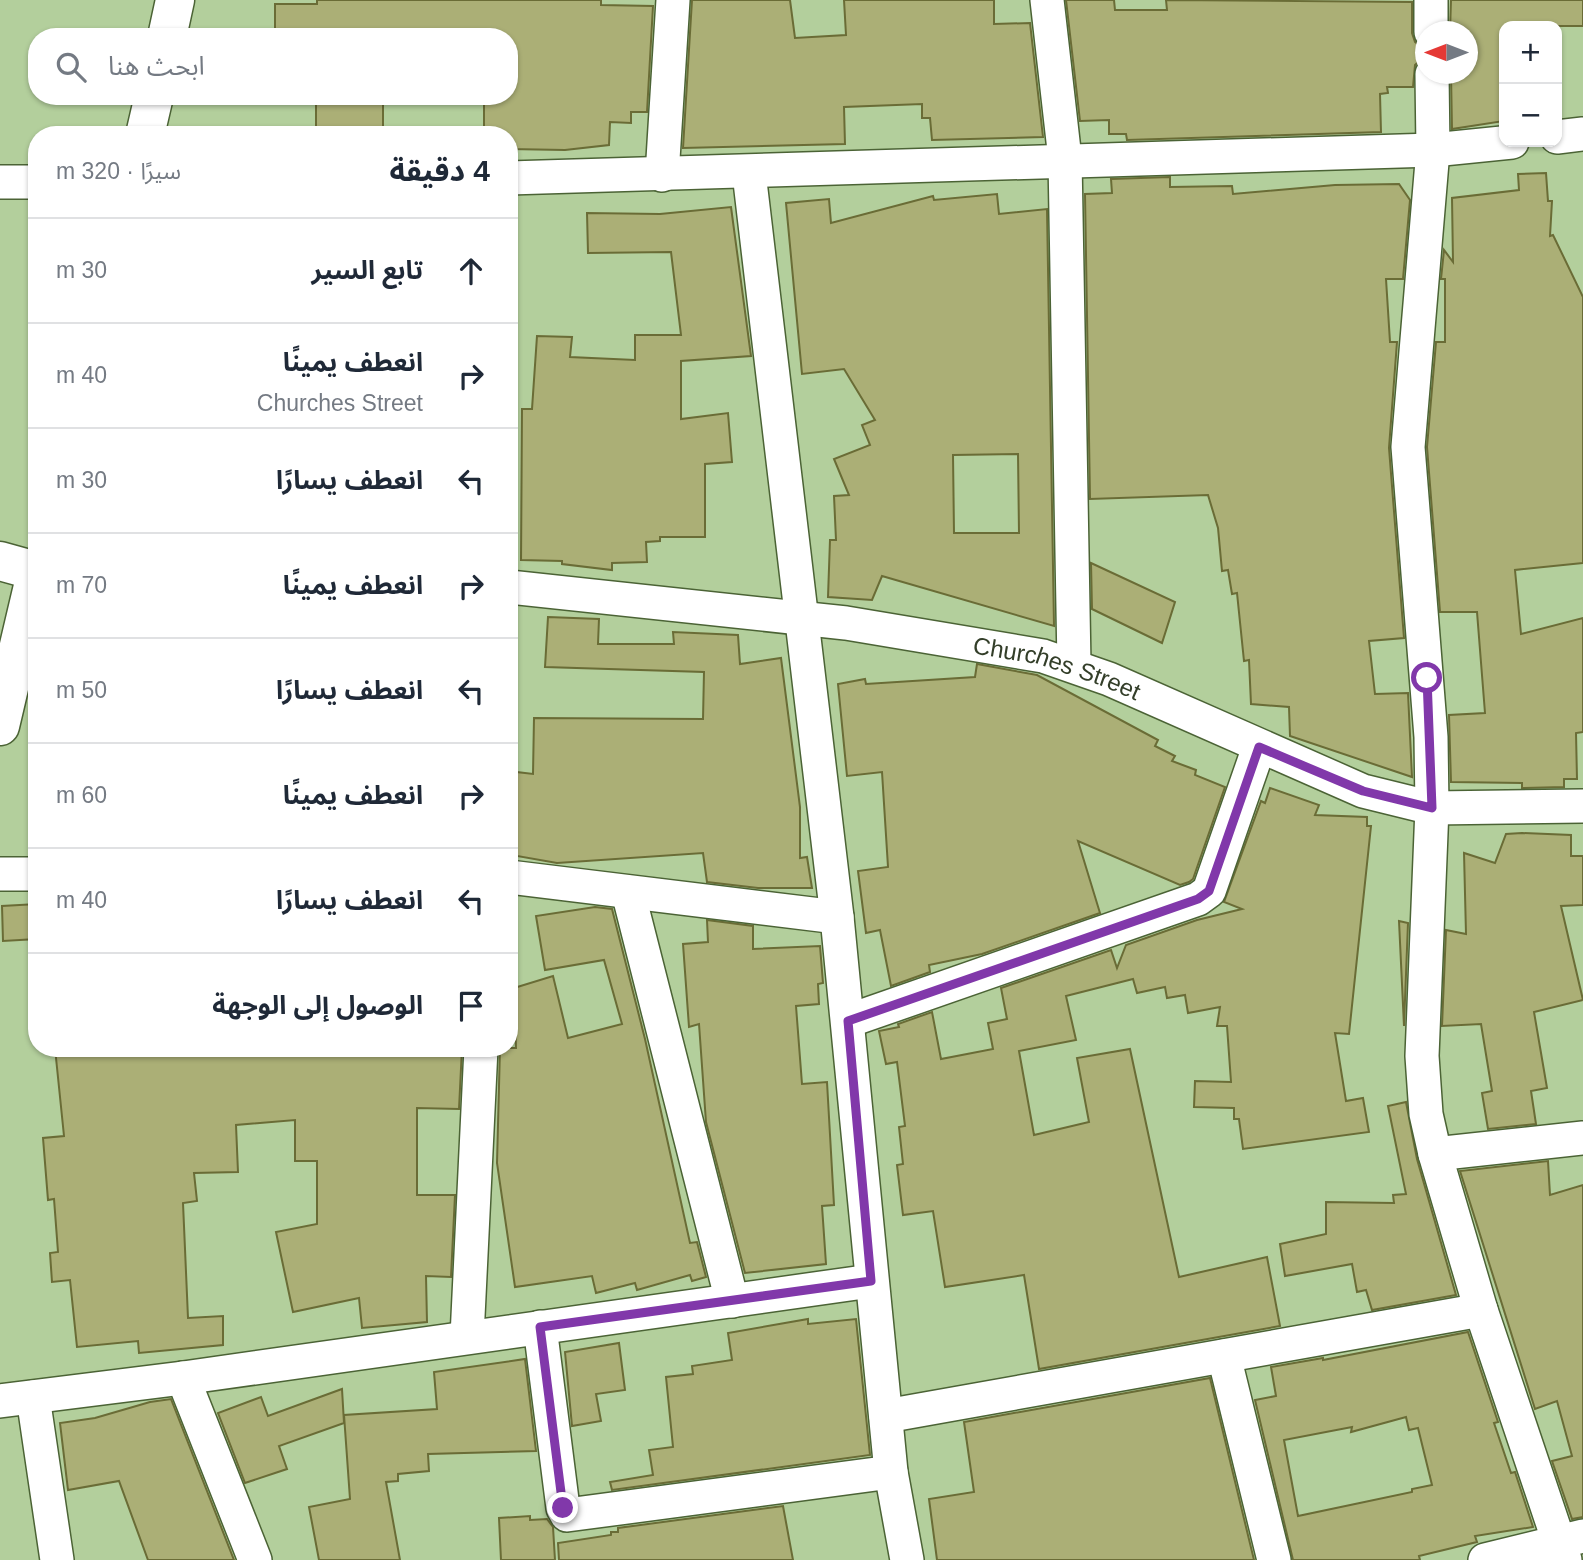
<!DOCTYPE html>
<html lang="ar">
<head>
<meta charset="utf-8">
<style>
  body { margin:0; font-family:Arial,"Noto Sans Arabic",sans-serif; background:#f2f2f3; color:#1f2937; direction:rtl }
  .controls { position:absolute; right:21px; top:21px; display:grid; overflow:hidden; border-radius:14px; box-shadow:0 2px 5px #0004 }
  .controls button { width:63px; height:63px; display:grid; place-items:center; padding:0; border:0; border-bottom:2px solid #e0e1e3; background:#fff; color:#1f2937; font:35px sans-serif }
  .compass { position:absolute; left:1415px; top:21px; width:63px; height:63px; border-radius:50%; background:#fff; box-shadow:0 2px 5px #0004; rotate:270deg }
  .stop { position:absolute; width:21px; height:21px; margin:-16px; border:5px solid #8138aa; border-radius:50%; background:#fff }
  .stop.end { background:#8138aa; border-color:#fff; box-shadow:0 2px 7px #0008 }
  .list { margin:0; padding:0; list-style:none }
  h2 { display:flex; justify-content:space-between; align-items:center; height:91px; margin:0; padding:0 28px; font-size:30px }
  h2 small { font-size:23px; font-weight:400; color:#747a83 }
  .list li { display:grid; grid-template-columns:46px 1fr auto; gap:21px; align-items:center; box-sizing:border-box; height:105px; padding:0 28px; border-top:2px solid #e0e1e3 }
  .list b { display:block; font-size:26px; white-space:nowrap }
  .list p { margin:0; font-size:23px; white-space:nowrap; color:#747a83 }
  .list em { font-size:23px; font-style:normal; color:#747a83 }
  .icon { flex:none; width:38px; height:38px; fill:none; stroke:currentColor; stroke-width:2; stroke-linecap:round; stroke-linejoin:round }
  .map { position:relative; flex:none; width:1583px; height:1560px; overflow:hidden; direction:ltr }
  .search { position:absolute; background:#fff; box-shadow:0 2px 5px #0004; left:28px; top:28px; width:490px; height:77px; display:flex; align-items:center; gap:18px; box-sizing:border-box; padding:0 24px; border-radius:28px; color:#747a83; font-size:26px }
  .panel { position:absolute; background:#fff; box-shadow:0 2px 5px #0004; left:28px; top:126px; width:490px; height:931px; border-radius:28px; direction:rtl }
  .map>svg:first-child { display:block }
  .building { fill:#abaf76; stroke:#6a6c36; stroke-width:2; fill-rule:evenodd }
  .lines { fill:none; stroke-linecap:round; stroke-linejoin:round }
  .minor-casing { stroke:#4b6335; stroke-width:36 }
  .tertiary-casing { stroke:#4b6335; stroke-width:41 }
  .minor { stroke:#fff; stroke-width:33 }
  .tertiary { stroke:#fff; stroke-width:38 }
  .route { stroke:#8138aa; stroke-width:9 }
  .labels { text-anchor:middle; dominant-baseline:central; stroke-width:6; stroke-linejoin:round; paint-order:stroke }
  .street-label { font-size:24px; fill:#333e29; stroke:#c0dca8 }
</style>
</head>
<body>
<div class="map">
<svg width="1583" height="1560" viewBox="0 0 1583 1560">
  <rect width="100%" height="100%" fill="#b3cf9c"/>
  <g class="building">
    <polygon points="317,0 601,0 601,5 653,6 647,112 631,112 631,123 610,122 609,145 565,150 509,149 509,135 484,135 484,96 509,96 509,37 305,37 275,33 275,4 317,4"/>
    <polygon points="692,0 790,0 795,38 846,35 844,0 994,0 994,24 1030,23 1043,137 932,140 930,118 922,118 922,104 844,107 845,144 683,148"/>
    <polygon points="1066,0 1114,0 1115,10 1167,10 1166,0 1412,2 1412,33 1415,42 1425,50 1425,56 1415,65 1413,87 1387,87 1388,93 1380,94 1381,132 1127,140 1126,134 1109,134 1109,120 1080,121"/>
    <polygon points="1451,0 1583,0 1583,26 1504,26 1504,121 1452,129 1451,74 1467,74 1467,32 1450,32"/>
    <rect x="316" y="102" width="67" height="33"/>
    <polygon points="1546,173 1548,201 1552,201 1550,236 1553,235 1583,297 1583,563 1515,570 1521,634 1583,618 1583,732 1576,733 1577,779 1564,779 1564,787 1522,788 1522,783 1451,782 1449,715 1485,713 1477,612 1440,612 1427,447 1436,342 1445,342 1445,279 1441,279 1444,250 1453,262 1452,198 1519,190 1518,174"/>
    <polygon points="1170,177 1170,187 1232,186 1233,194 1335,185 1399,184 1410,200 1403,279 1386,279 1390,342 1397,342 1389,448 1404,638 1369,641 1375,694 1408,693 1412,777 1290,736 1289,707 1251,704 1249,660 1244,661 1237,593 1232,594 1228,570 1222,571 1218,528 1208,495 1090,499 1085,194 1112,193 1111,179"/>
    <path d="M997,194L999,214L1047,209L1054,626L882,576L872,600L828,597L830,540H836L834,496L849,495L834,459L870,445L862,425L875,420L844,369L802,374L786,203L829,199L831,223L933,196L934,200ZM1018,454L1019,533H954L953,455Z"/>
    <polygon points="731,207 751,356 681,361 681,419 728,413 732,462 705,464 705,537 660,537 660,541 646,542 647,562 612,563 612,570 562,564 562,561 521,560 522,409 532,409 537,336 572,337 570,357 635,360 635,335 681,335 671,252 588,253 587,213 660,214"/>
    <polygon points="1091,563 1175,602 1162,643 1092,609"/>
    <polygon points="548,617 599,619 598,644 674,644 673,632 738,635 740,664 781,658 800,807 800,858 807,857 812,888 758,888 707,882 703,853 557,863 517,856 516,772 533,774 534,718 703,719 704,672 545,667"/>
    <polygon points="977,664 1037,675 1158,740 1155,746 1175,756 1172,761 1196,770 1195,775 1225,787 1193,879 1189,882 1180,885 1078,841 1100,913 982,954 929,965 930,972 891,986 880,930 866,933 858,871 888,867 882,772 847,776 838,684 865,679 866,684 975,677"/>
    <polygon points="1270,788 1319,805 1315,815 1367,817 1367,826 1371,826 1349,1034 1335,1033 1346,1101 1363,1098 1369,1132 1243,1149 1239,1119 1234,1119 1234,1108 1194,1107 1195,1081 1231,1082 1227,1026 1217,1026 1220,1007 1188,1013 1185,995 1167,998 1165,987 1137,993 1133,979 1066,996 1076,1040 1019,1051 1034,1135 1089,1122 1077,1058 1130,1049 1179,1277 1267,1257 1280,1326 1039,1369 1024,1275 945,1287 933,1211 903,1215 897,1165 903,1164 899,1127 905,1126 897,1062 886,1064 879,1031 899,1027 898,1024 932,1012 941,1059 993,1049 988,1023 1007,1019 1001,988 1111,950 1117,968 1126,945 1197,920 1242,909 1224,902 1261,801 1265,803"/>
    <polygon points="1522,833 1571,835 1571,856 1583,856 1583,905 1561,906 1583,1000 1534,1012 1547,1088 1531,1091 1536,1124 1488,1129 1482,1093 1492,1091 1481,1024 1442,1026 1446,930 1466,934 1464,853 1495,863 1506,834"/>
    <polygon points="37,904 37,939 3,941 2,906"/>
    <polygon points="595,907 612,909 645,1039 690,1243 697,1242 706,1277 692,1281 690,1275 637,1290 635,1283 596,1293 592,1276 515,1287 497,1163 500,1048 516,1048 514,988 553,976 568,1038 622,1024 604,960 545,970 536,916"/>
    <polygon points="707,920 753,926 753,949 820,946 823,983 818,984 819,1004 796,1006 802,1084 827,1082 834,1205 822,1206 826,1264 745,1273 706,1122 699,1024 689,1027 683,944 708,942"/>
    <polygon points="1399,921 1408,923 1404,1026"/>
    <polygon points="55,1048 462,1048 459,1109 417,1108 417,1195 455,1195 451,1277 426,1276 427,1322 362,1328 359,1298 293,1312 276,1232 317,1224 317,1161 295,1161 295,1120 236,1125 238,1172 194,1173 197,1201 183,1203 188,1318 223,1316 223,1345 139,1353 138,1341 77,1347 70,1280 52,1282 50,1253 58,1252 54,1199 48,1200 43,1138 64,1136"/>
    <polygon points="1406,1102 1417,1159 1456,1295 1372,1310 1366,1290 1357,1292 1352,1264 1285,1276 1280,1244 1326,1234 1326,1202 1394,1203 1393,1195 1406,1194 1388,1106"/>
    <polygon points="1548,1161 1550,1195 1583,1185 1583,1517 1572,1519 1552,1461 1572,1456 1557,1401 1535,1409 1460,1171"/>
    <polygon points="808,1319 808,1324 856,1319 870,1455 612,1490 610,1482 653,1475 649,1450 673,1447 666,1377 693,1374 692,1366 732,1360 728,1333"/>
    <path d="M1468,1332L1498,1422L1494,1423L1511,1473L1515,1472L1533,1527L1475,1536L1477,1542L1419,1556L1420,1560H1293L1255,1400L1276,1396L1271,1367L1323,1358V1360ZM1406,1417L1409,1430L1418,1428L1432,1485L1412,1489V1492L1298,1516L1284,1440L1352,1427L1351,1432Z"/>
    <polygon points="619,1343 625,1390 596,1394 601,1421 572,1426 565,1352"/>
    <polygon points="525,1359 536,1451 428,1454 429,1471 398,1474 398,1481 386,1482 400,1560 319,1560 309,1507 350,1499 344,1415 437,1409 434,1372"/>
    <polygon points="1210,1378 1254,1560 937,1560 929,1499 974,1492 964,1422"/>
    <polygon points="342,1389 344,1423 279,1446 287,1469 245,1483 218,1413 261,1397 268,1416"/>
    <polygon points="171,1399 234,1560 148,1560 119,1481 68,1490 60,1423 95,1418 150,1402"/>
    <polygon points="783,1506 793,1560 559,1560 558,1543 611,1535 611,1532 618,1532 618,1528"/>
    <polygon points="530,1516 530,1520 547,1519 553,1527 555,1560 501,1560 499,1518"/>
  </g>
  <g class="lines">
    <defs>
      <g id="minor">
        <polyline points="1047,0 1065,159 1074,665"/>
        <polyline points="1431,0 1431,32"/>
        <polyline points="1432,74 1433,150 1408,447 1431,737 1432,808 1422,1056 1426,1114 1435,1154 1481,1310 1565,1560"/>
        <polyline points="1557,137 1583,134"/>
        <polyline points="749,173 837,917 891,1472 907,1560"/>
        <polyline points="662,175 673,0"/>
        <polyline points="509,178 1433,150 1512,142"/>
        <polyline points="0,182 37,182"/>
        <path id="s1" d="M509,587L846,623L1043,656L1109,679L1363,791L1432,808L1583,806"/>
        <polyline points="0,874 37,874"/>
        <polyline points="509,877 837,917"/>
        <polyline points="628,892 732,1301"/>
        <polyline points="848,1021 1198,899 1209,891 1259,747"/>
        <polyline points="1435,1154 1583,1138"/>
        <polyline points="540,1327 563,1508 567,1515 891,1472"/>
        <polyline points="467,1337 481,1048"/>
        <polyline points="1224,1356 1274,1560"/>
        <polyline points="183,1378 255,1560"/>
        <polyline points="33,1397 57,1560"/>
        <polyline points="0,1401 183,1378 871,1281"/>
        <polyline points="886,1416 1481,1310"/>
        <polyline points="1485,1560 1583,1536"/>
      </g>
      <g id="tertiary">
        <polyline points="167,37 175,0"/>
        <polyline points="145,135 154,96"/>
        <polyline points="0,561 36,571"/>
        <polyline points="0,726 37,569"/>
      </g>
    </defs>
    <use href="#minor" class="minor-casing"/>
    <use href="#tertiary" class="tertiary-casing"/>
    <use href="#minor" class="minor"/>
    <use href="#tertiary" class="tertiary"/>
  </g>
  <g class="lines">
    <polyline class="route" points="563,1508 540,1327 871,1281 848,1021 1198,899 1209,891 1259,747 1363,791 1432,808 1427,678"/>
  </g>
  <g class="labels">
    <g class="street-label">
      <text stroke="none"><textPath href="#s1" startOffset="555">Churches Street</textPath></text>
    </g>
  </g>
</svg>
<div class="controls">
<button>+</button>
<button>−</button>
</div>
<svg class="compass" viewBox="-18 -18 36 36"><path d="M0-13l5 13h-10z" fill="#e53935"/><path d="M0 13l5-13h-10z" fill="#747a83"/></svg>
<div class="stop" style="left:1427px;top:678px"></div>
<div class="stop end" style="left:563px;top:1508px"></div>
<div class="search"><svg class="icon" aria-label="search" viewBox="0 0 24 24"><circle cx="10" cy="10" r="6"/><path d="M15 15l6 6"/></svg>ابحث هنا</div>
<section class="panel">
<h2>4 دقيقة<small>سيرًا · 320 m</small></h2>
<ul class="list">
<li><svg class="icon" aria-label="ahead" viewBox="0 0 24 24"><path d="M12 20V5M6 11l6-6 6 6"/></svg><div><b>تابع السير</b></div><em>30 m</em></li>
<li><svg class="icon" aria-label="right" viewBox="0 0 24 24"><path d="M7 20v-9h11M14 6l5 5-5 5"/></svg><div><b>انعطف يمينًا</b><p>Churches Street</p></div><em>40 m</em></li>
<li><svg class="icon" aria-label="left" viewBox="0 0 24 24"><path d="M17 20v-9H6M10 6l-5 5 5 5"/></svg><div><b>انعطف يسارًا</b></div><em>30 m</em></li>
<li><svg class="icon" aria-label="right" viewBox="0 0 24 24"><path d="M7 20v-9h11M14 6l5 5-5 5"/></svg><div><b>انعطف يمينًا</b></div><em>70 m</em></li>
<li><svg class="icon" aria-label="left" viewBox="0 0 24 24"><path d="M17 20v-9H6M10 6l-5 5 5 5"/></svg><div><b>انعطف يسارًا</b></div><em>50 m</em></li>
<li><svg class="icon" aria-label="right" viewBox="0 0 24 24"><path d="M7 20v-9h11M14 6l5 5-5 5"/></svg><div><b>انعطف يمينًا</b></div><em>60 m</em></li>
<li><svg class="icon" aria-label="left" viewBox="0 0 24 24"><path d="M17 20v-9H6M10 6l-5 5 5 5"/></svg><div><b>انعطف يسارًا</b></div><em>40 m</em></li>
<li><svg class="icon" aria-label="arrive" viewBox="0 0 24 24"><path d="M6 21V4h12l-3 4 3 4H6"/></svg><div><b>الوصول إلى الوجهة</b></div></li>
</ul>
</section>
</div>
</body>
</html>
